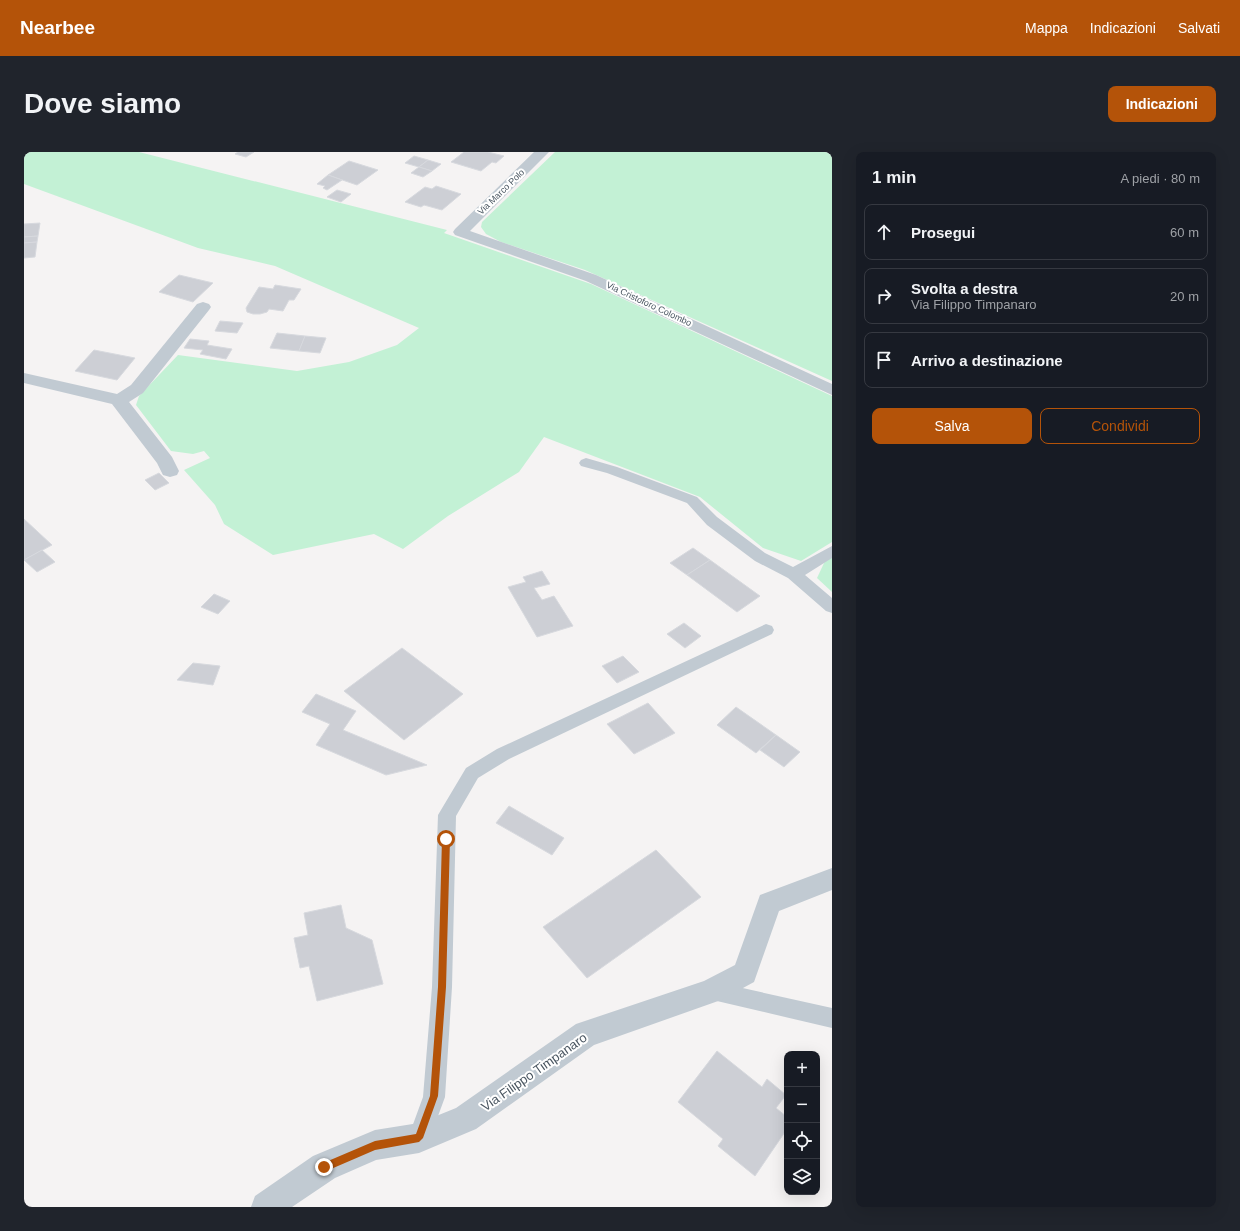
<!DOCTYPE html>
<html lang="it">
<head>
<meta charset="utf-8">
<style>
  body { margin:0; font-family:Arial,sans-serif; background:#20242c; color:#f1f3f6 }
  .controls { position:absolute; right:12px; bottom:12px; display:grid; overflow:hidden; border-radius:8px; box-shadow:0 4px 16px #0002 }
  .controls button { width:36px; height:36px; display:grid; place-items:center; padding:0; border:0; border-bottom:1px solid #363941; background:#171b24; color:#f1f3f6; font:20px sans-serif }
  .stop { position:absolute; width:12px; height:12px; margin:-9px; border:3px solid #b45309; border-radius:50%; background:#fff }
  .stop.end { background:#b45309; border-color:#fff; box-shadow:0 1px 4px #0008 }
  .list { margin:0; padding:0; list-style:none }
  h2 { display:flex; justify-content:space-between; align-items:center; height:52px; margin:0; padding:0 16px; font-size:17px }
  h2 small { font-size:13px; font-weight:400; color:#9ea1a6 }
  .list li { display:grid; grid-template-columns:26px 1fr auto; gap:12px; align-items:center; box-sizing:border-box; height:56px; margin:0 8px 8px; padding:0 8px; border:1px solid #363941; border-radius:8px }
  .list b { display:block; font-size:15px; white-space:nowrap }
  .list p { margin:0; font-size:13px; white-space:nowrap; color:#9ea1a6 }
  .list em { font-size:13px; font-style:normal; color:#9ea1a6 }
  .actions { display:flex; gap:8px; padding:12px 16px }
  .actions a { flex:1; padding:9px 0; border:1px solid #b45309; border-radius:8px; text-align:center; font-size:14px; color:#b45309 }
  .actions .main { background:#b45309; color:#fff }
  .icon { flex:none; width:22px; height:22px; fill:none; stroke:currentColor; stroke-width:2; stroke-linecap:round; stroke-linejoin:round }
  .map { position:relative; flex:none; width:808px; height:1055px; overflow:hidden; border-radius:8px }
  header { display:flex; align-items:center; gap:24px; box-sizing:border-box; height:56px; padding:0 20px; background:#b45309; color:#fff }
  header strong { font-size:19px }
  nav { display:flex; gap:22px; margin-inline-start:auto; font-size:14px }
  .intro { display:flex; align-items:center; justify-content:space-between; box-sizing:border-box; height:96px; padding:0 24px }
  h1 { margin:0; font-size:28px }
  .button { padding:10px 18px; border-radius:8px; background:#b45309; color:#fff; font-size:14px; font-weight:700 }
  main { display:flex; gap:24px; padding:0 24px }
  aside { flex:1; background:#171b24; border-radius:8px; box-shadow:0 4px 16px #0002 }
  .map>svg:first-child { display:block }
  .green { fill:#c3f1d5 }
  .building { fill:#cdcfd5; stroke:#d7d9de }
  .lines { fill:none; stroke-linecap:round; stroke-linejoin:round }
  .lane { fill:#c1cad2; fill-rule:evenodd }
  .street { fill:#c1cad2; fill-rule:evenodd }
  .route { fill:#b45309 }
  .labels { text-anchor:middle; dominant-baseline:central; stroke-width:4; stroke-linejoin:round; paint-order:stroke }
  .far-street-label { font-size:9px; fill:#4a5661; stroke:#fff }
  .near-street-label { font-size:13px; fill:#4a5661; stroke:#fff }
</style>
</head>
<body>
<header>
<strong>Nearbee</strong>
<nav><a>Mappa</a><a>Indicazioni</a><a>Salvati</a></nav>
</header>
<div class="intro"><h1>Dove siamo</h1><a class="button">Indicazioni</a></div>
<main>
<div class="map">
<svg width="808" height="1055" viewBox="0 0 808 1055">
  <rect width="100%" height="100%" fill="#f5f3f3"/>
  <g class="green">
    <polygon points="0,0 115,0 423,78 420,81 567,132 808,244 808,390 777,409 739,396 676,345 520,285 495,320 424,364 379,397 350,382 249,403 200,372 191,353 160,318 186,306 180,299 169,302 147,299 112,253 115,244 154,203 273,219 325,210 373,193 395,176 251,114 174,96 0,32"/>
    <polygon points="531,0 808,0 808,229 561,118 477,90 462,82 457,75 458,70"/>
    <polygon points="808,405 808,440 793,426 801,409"/>
  </g>
  <g class="building">
    <polygon points="214,0 230,0 222,5 211,2"/>
    <polygon points="440,0 464,0 480,4 472,11 468,10 457,19 427,10"/>
    <polygon points="390,4 404,8 395,15 381,11"/>
    <polygon points="404,8 417,12 408,19 395,15"/>
    <polygon points="325,9 354,18 333,33 304,23"/>
    <polygon points="395,15 408,19 399,25 387,21"/>
    <polygon points="304,23 318,28 303,38 299,36 301,34 293,32"/>
    <polygon points="412,34 437,42 418,58 400,53 397,55 381,50 401,35 408,37"/>
    <polygon points="313,38 327,42 317,50 303,45"/>
    <polygon points="16,71 14,84 0,85 0,72"/>
    <polygon points="14,84 13,90 0,91 0,85"/>
    <polygon points="13,90 11,105 0,106 0,91"/>
    <polygon points="155,123 189,131 169,150 135,140"/>
    <polygon points="251,133 277,137 270,148 265,148 259,159 245,157 243,160 236,162 229,162 223,160 222,156 235,135 249,137"/>
    <polygon points="196,169 219,171 213,181 191,179"/>
    <polygon points="253,181 281,184 275,199 246,196"/>
    <polygon points="281,184 302,186 296,201 275,199"/>
    <polygon points="166,187 185,189 183,193 208,197 202,207 176,202 179,198 160,196"/>
    <polygon points="70,198 111,206 93,228 51,219"/>
    <polygon points="135,321 145,331 131,338 121,328"/>
    <polygon points="0,367 28,393 0,408"/>
    <polygon points="669,396 686,408 663,423 646,411"/>
    <polygon points="18,398 31,410 13,420 0,408"/>
    <polygon points="686,408 736,444 713,460 663,423"/>
    <polygon points="518,419 526,432 510,436 518,448 530,444 549,474 513,485 484,435 502,430 499,425"/>
    <polygon points="190,442 206,449 194,462 177,455"/>
    <polygon points="660,471 677,484 661,496 643,482"/>
    <polygon points="378,496 439,542 380,588 320,539"/>
    <polygon points="599,504 615,520 593,531 578,514"/>
    <polygon points="169,511 196,514 189,533 153,528"/>
    <polygon points="292,542 332,559 319,578 403,613 362,623 292,593 306,572 278,560"/>
    <polygon points="624,551 651,581 610,602 583,572"/>
    <polygon points="712,555 752,583 732,601 693,573"/>
    <polygon points="752,583 776,600 760,615 736,598"/>
    <polygon points="485,654 540,686 528,703 472,671"/>
    <polygon points="632,698 677,745 563,826 519,775"/>
    <polygon points="317,753 322,776 348,788 359,832 293,849 285,814 276,816 270,786 284,783 280,761"/>
    <polygon points="693,899 738,935 743,927 762,943 752,956 763,965 763,977 731,1024 694,994 699,987 654,950"/>
  </g>
  <g class="lines">
    <g class="lane">
      <polygon points="562,306 593,315 673,345 693,365 741,401 769,415 808,394 808,406 781,423 808,446 808,461 802,459 764,426 731,409 683,373 663,351 583,321 557,314 555,311 557,308"/>
      <polygon points="742,472 748,474 750,478 748,482 485,607 454,626 432,664 428,835 421,945 403,994 395,997 387,994 384,986 399,945 408,835 414,663 442,616 473,597"/>
      <polygon points="687,829 808,856 808,876 680,846 677,839 680,832"/>
    </g>
    <g class="street">
      <polygon points="510,0 525,0 446,79 572,123 808,232 808,243 562,129 431,83 429,80 431,77"/>
      <polygon points="179,150 185,152 187,155 185,158 119,241 105,250 148,305 155,319 153,323 146,325 139,323 133,311 88,252 0,231 0,221 93,242 107,233 173,152"/>
      <polygon points="808,716 808,738 755,759 730,830 697,848 570,893 452,977 395,1001 352,1008 311,1026 268,1055 227,1055 231,1044 289,1004 351,978 395,971 432,956 552,872 680,829 711,813 736,743"/>
    </g>
  </g>
  <polygon class="route" points="422,684 426,687 422,835 414,944 399,986 395,990 351,998 300,1020 297,1018 297,1012 351,989 392,982 406,944 414,835 418,687"/>
  <g class="labels">
    <g class="far-street-label">
      <text transform="translate(477 40) rotate(-44)">Via Marco Polo</text>
      <text transform="translate(625 152) rotate(25)">Via Cristoforo Colombo</text>
    </g>
    <g class="near-street-label">
      <text transform="translate(510 920) rotate(-35)">Via Filippo Timpanaro</text>
    </g>
  </g>
</svg>
<div class="controls">
<button>+</button>
<button>−</button>
<button><svg class="icon" aria-label="locate" viewBox="0 0 24 24"><circle cx="12" cy="12" r="6"/><path d="M12 2v4M12 18v4M2 12h4M18 12h4"/></svg></button>
<button><svg class="icon" aria-label="layers" viewBox="0 0 24 24"><path d="M12 4l9 5-9 5-9-5zM3 14l9 5 9-5"/></svg></button>
</div>
<div class="stop" style="left:422px;top:687px"></div>
<div class="stop end" style="left:300px;top:1015px"></div>
</div>
<aside>
<h2>1 min<small>A piedi · 80 m</small></h2>
<ul class="list">
<li><svg class="icon" aria-label="ahead" viewBox="0 0 24 24"><path d="M12 20V5M6 11l6-6 6 6"/></svg><div><b>Prosegui</b></div><em>60 m</em></li>
<li><svg class="icon" aria-label="right" viewBox="0 0 24 24"><path d="M7 20v-9h11M14 6l5 5-5 5"/></svg><div><b>Svolta a destra</b><p>Via Filippo Timpanaro</p></div><em>20 m</em></li>
<li><svg class="icon" aria-label="arrive" viewBox="0 0 24 24"><path d="M6 21V4h12l-3 4 3 4H6"/></svg><div><b>Arrivo a destinazione</b></div></li>
</ul>
<div class="actions"><a class="main">Salva</a><a>Condividi</a></div>
</aside>
</main>
</body>
</html>
